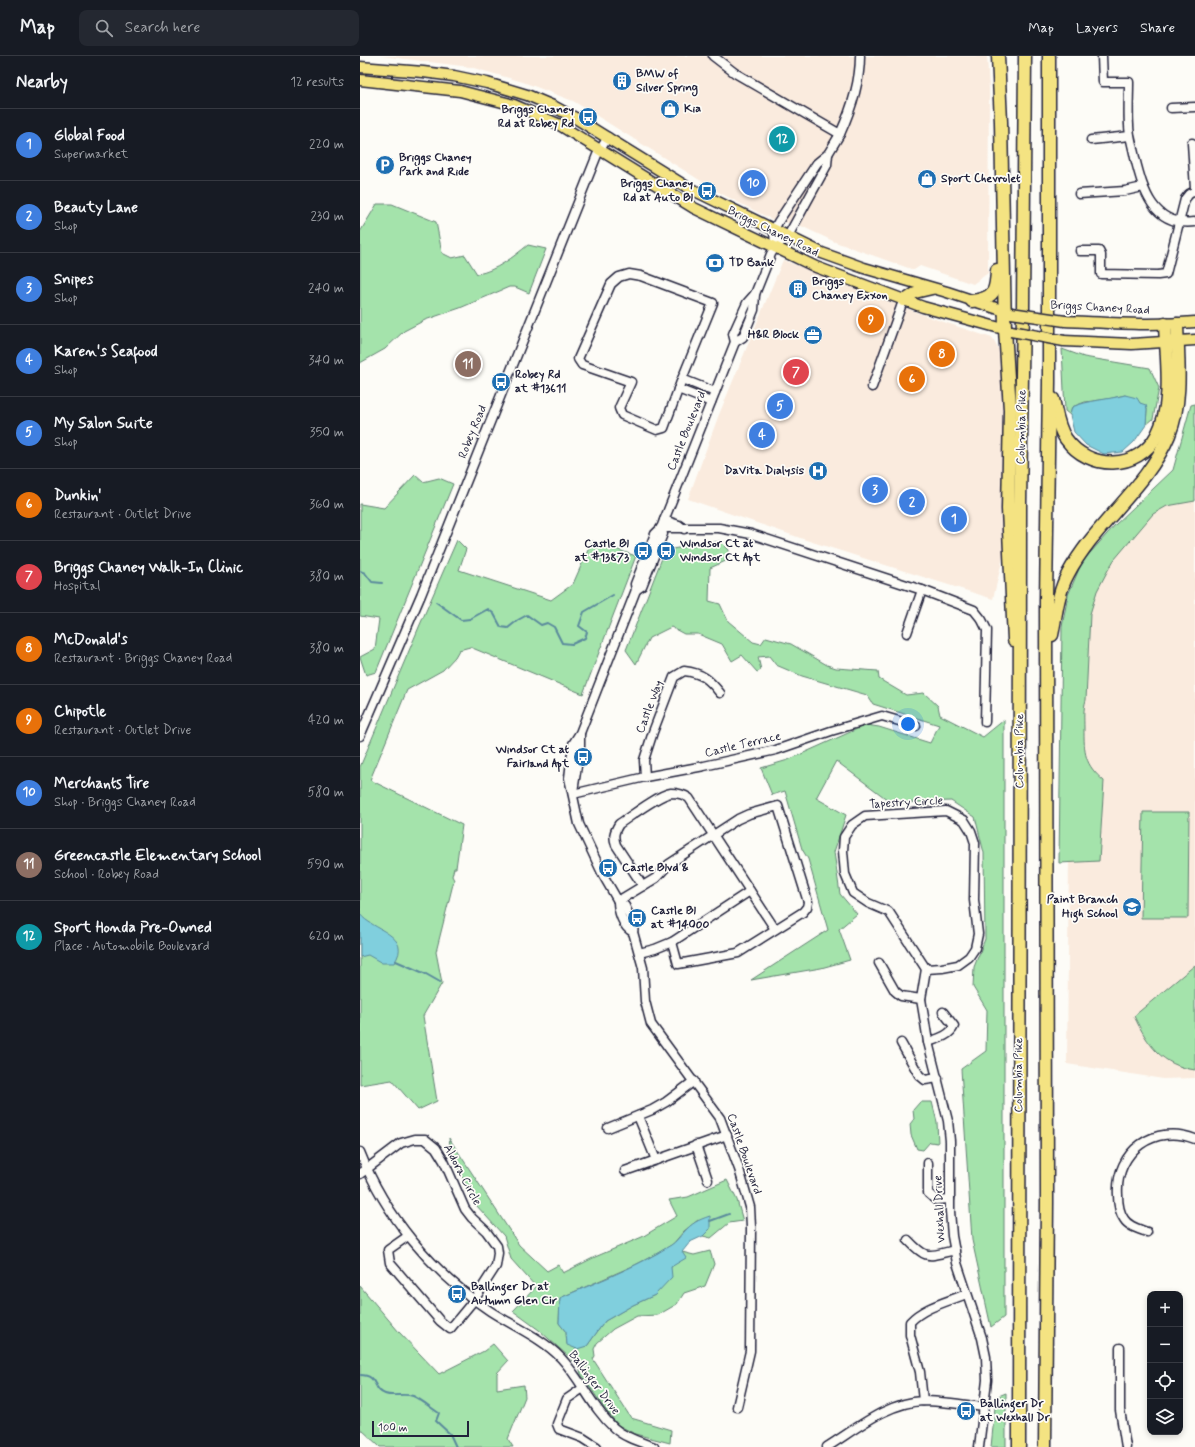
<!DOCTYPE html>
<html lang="en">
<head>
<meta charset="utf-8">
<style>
  body { margin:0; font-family:Mynerve,sans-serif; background:#242831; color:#f1f3f6 }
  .controls { position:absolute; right:12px; bottom:12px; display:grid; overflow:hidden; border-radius:8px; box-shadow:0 2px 6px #0003 }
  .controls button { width:36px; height:36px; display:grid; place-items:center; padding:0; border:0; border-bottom:1px solid #363941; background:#171b24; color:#f1f3f6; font:20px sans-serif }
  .scale { position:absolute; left:12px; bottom:10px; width:97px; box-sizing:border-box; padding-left:4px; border:2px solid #22223b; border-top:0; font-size:11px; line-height:14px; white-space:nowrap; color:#22223b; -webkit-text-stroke:3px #fdfcf7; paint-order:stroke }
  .you { position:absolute; left:548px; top:668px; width:14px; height:14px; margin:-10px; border:3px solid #fff; border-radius:50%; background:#1a73e8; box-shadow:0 0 0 6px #1a73e833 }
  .badge { display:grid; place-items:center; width:26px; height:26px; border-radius:50%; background:#1f6fb2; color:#fff; font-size:13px; font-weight:700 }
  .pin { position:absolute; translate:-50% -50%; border:2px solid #fff; box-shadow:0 1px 4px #0006 }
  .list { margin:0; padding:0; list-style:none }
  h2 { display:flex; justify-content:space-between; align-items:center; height:52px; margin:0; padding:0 16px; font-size:17px }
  h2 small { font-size:13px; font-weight:400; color:#9ea1a6 }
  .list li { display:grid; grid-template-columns:26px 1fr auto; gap:12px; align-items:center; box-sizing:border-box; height:72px; padding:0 16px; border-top:1px solid #363941 }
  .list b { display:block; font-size:15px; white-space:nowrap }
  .list p { margin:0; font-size:13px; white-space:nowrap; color:#9ea1a6 }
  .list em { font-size:13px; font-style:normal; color:#9ea1a6 }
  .icon { flex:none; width:22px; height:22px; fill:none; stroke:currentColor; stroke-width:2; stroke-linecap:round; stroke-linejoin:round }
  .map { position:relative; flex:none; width:835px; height:1391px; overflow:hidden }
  header { display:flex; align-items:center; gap:24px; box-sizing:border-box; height:56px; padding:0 20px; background:#171b24; border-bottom:1px solid #363941 }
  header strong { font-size:19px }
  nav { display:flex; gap:22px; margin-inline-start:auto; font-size:14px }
  .search { width:280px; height:36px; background:#242831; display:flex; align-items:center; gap:10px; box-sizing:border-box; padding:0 14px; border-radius:8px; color:#9ea1a6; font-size:15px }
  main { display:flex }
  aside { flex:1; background:#171b24 }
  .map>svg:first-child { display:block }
  .built { fill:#faebde }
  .green { fill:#a4e3ab; stroke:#638273 }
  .water { fill:#80cfdd; stroke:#5a8a9c }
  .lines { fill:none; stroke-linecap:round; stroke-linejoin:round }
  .stream { stroke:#5a8a9c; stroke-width:2 }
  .minor-casing { stroke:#22223b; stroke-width:11 }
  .major-casing { stroke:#22223b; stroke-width:13 }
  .highway-casing { stroke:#22223b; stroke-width:15 }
  .minor { stroke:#fdfcf7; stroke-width:8 }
  .major { stroke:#f4e382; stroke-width:10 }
  .highway { stroke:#f4e382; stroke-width:12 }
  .major-bridge-casing { stroke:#22223b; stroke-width:13; stroke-linecap:butt }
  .major-bridge { stroke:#f4e382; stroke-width:10 }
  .labels { text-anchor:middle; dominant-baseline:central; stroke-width:3.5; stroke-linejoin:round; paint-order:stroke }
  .poi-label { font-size:12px; font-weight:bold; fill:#22223b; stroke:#fdfcf7; text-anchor:start }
  .street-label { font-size:12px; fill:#22223b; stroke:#fdfcf7 }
</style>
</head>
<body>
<header>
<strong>Map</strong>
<div class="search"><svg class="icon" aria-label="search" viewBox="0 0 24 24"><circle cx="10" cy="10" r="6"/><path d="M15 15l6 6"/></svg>Search here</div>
<nav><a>Map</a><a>Layers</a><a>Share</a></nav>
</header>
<main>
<aside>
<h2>Nearby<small>12 results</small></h2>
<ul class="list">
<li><span class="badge" style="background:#3f7fe0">1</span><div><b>Global Food</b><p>Supermarket</p></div><em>220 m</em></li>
<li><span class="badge" style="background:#3f7fe0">2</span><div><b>Beauty Lane</b><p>Shop</p></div><em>230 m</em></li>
<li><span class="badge" style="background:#3f7fe0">3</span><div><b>Snipes</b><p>Shop</p></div><em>240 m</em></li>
<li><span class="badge" style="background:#3f7fe0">4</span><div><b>Karen's Seafood</b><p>Shop</p></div><em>340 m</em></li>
<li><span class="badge" style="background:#3f7fe0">5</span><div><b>My Salon Suite</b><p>Shop</p></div><em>350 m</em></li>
<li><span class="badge" style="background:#e8710a">6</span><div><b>Dunkin'</b><p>Restaurant · Outlet Drive</p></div><em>360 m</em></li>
<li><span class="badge" style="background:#e0444e">7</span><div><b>Briggs Chaney Walk-In Clinic</b><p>Hospital</p></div><em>380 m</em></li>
<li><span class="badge" style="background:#e8710a">8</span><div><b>McDonald's</b><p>Restaurant · Briggs Chaney Road</p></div><em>380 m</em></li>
<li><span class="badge" style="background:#e8710a">9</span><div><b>Chipotle</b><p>Restaurant · Outlet Drive</p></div><em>420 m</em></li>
<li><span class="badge" style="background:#3f7fe0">10</span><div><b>Merchants Tire</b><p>Shop · Briggs Chaney Road</p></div><em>580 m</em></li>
<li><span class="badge" style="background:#8d6e63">11</span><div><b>Greencastle Elementary School</b><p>School · Robey Road</p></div><em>590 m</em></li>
<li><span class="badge" style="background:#0f9aa8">12</span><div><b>Sport Honda Pre-Owned</b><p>Place · Automobile Boulevard</p></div><em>620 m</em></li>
</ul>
</aside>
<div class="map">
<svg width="835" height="1391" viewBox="0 0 835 1391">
  <rect width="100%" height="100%" fill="#fdfcf7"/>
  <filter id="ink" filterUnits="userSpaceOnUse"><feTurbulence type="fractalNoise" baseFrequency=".025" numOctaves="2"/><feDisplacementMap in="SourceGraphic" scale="8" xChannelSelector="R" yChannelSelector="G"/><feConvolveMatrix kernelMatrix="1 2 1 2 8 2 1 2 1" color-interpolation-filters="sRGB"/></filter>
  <g filter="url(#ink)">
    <g class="built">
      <polygon points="21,0 627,0 629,34 628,217 613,228 560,210 554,214 475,186 439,169 413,164 362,138 213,45 163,26 110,11"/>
      <polygon points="423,204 569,261 632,282 643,300 643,501 633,543 446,484 328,443 358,361"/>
      <polygon points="835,444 835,1022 803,1023 707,1008 710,693 715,558 790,451"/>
    </g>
    <g class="green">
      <path d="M17,148H32L76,166L82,197L92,202L105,199L117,218C136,215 153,201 168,189L186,193L169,237L155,231H149L100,252L65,264L44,275L25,293L0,307V176Z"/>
      <polygon points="702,293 724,301 790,312 799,332 793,363 786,369 787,353 780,347 765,339 748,343 725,346 712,351 710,359 705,355"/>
      <path d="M835,348V445L807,450L793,458L754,504L748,514L737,535L730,558L726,644C723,653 724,662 724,672C724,697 724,708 744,725L739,805L699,807L702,571L708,539L722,506L755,469L813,414L831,349Z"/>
      <polygon points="55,419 63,426 79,422 93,428 16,616 6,619 0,601 15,593 19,563 0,560 0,448 24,452"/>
      <polygon points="97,484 106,493 99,514 191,544 213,528 232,485 276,500 223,638 110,591 99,594 95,601 83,614 47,634 10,724 102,769 96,812 94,812 92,820 94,824 76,896 82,927 63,960 77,1045 58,1054 32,1024 0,1029 0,711 59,571"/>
      <polygon points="360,485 369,494 368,504 350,512 349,545 360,548 368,565 393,586 401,588 406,581 431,588 467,609 476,612 518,615 519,623 546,639 564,637 578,650 580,659 623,681 644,664 644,1261 631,1271 612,1184 601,1013 626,995 627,954 613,931 614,911 625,883 624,797 615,761 591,745 532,747 476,705 456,742 486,759 474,796 480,838 497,858 479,873 490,904 461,912 391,924 468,874 448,803 442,793 425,735 412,739 401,712 428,704 506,669 519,671 570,687 579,669 513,648 507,639 442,620 416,609 409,600 398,601 401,614 397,616 382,599 372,605 362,588 338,578 324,578 311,571 289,582 276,608 266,594 304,497 312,493"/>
      <polygon points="783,756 829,756 828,862 781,862"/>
      <path d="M835,909V1014C801,1009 788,989 774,960Z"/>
      <polygon points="560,1046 572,1046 577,1066 578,1087 570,1086 563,1094 557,1093 551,1079 550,1068 554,1063 553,1054"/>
      <polygon points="89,1082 159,1189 187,1215 198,1209 203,1217 235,1201 282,1181 317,1160 309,1144 328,1141 367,1124 377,1144 383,1165 369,1167 351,1182 343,1180 350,1173 338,1164 324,1175 313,1188 298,1197 275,1209 200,1242 199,1267 206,1276 207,1288 227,1290 245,1265 273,1249 295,1239 311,1211 322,1196 334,1199 350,1195 354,1208 345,1230 324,1237 317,1248 298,1259 277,1260 253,1273 237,1287 234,1293 235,1300 233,1303 271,1362 311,1374 310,1387 275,1378 258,1369 244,1352 221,1318 219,1310 179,1274 153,1255 176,1231 151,1203 144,1180 116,1149 91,1098"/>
      <polygon points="0,1230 39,1276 79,1318 124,1295 133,1288 148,1305 137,1317 137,1333 164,1329 165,1341 148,1383 153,1391 20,1391 0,1372"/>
      <polygon points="646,1337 646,1391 631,1391 636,1341"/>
    </g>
    <g class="water">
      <path d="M765,339L777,342L780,347L786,349L787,353L786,369L774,386L763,396L744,398L726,389L714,376L710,359L712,351C729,344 747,344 765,339Z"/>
      <path d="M0,858C11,874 54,879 34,907H22L8,899L0,901Z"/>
      <path d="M350,1160V1173L343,1180L330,1186L322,1196L326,1202L311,1211L312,1221L295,1239L273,1249L245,1265L227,1290L217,1293L207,1289L206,1276L199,1267L200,1242C237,1226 277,1211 311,1189C316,1186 320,1180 324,1176C332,1167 338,1164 350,1160Z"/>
    </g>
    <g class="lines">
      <g class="stream">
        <polyline points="0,515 5,517 12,526 22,527"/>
        <polyline points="76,546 101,564 110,563 128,553 134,558 141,571 148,572 158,564 167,559 181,569 187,567 194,571 202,587 212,588 225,582 227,576 219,570 224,556 253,539"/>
        <polyline points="36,905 66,918 80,926"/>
        <polyline points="350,1165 369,1158"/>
        <path d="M0,1319C19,1319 12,1334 25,1338C33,1341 44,1337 53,1340C62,1344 71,1352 79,1357L76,1365L90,1378L96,1391"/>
      </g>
      <defs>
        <g id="minor">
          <path d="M353,0L375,17L480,78C491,54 500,26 500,0"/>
          <path d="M742,0L743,26H769C769,40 768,55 769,69C769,80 773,91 775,102C783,134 793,171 835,166"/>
          <polyline points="811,52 835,51"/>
          <polyline points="731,84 770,80"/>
          <polyline points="832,87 835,133"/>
          <polyline points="719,138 765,135 783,131"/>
          <polyline points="415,191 414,174 418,166 457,107 468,98 480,78"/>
          <polyline points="720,195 739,195 741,199 741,218 798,219 806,218 825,143 829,138 835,135"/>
          <polygon points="269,218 281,220 353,247 322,323 304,372 297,374 262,359 259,352 271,326 222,309 218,303 251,228 259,221"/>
          <polyline points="375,286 373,278 387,247 395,238"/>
          <polyline points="322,323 355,336"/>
          <polyline points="512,331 543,245"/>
          <polyline points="318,333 351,346"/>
          <polyline points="304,464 319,469 324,473"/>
          <polyline points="301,472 359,472 391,478 562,534 614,554 622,564 627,574 625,666"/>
          <polyline points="276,534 282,530 303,478 301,472"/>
          <polyline points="547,577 562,534"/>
          <polyline points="0,680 61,539 237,99 248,81"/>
          <path d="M285,721L284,704L293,676L314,621L324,615C342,617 349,623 360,637"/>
          <polyline points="213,736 220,690 220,678"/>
          <polyline points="213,738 285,721 344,710 416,694 471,675 522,660 556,670"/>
          <polygon points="586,755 604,764 611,775 615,787 614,844 618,878 615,892 609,901 598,909 582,912 566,913 529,856 508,847 493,837 485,818 483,795 484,781 492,769 505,760"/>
          <path d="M283,830L256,789C253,780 254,776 259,768C271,760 298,739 311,737C318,737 323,738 329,742L415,873"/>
          <polyline points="258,845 296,822 309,808 378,763 389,758 418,750 448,846 447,851 443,856 378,897 318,908 312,886 295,893 279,897"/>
          <path d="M258,845C258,855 263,872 273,876"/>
          <polyline points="312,886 390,835"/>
          <polyline points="519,907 535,935 541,940 561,943"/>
          <polyline points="566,913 561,943 565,967 568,986 588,1065 590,1085 590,1155 592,1180 597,1207 622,1282 626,1301 627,1324 619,1391"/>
          <path d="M568,986C577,983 590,980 594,970L583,956"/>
          <polyline points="541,987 559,1019 565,1024 578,1022"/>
          <polyline points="278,1060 296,1104"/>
          <polyline points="248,1072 292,1054 306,1046 334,1025"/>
          <polyline points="336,1089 348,1124"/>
          <path d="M0,1096C25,1160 73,1217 130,1255C153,1270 182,1282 201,1302C221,1323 232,1352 254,1372C265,1382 281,1386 294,1391"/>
          <polyline points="568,1107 568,1137 576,1144 590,1143"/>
          <polyline points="265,1115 367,1079"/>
          <polyline points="0,1118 41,1087 55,1083 65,1083 76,1092 84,1105 105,1153 112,1162 126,1175 137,1190 138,1197 136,1210 114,1244 90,1273 80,1265 30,1207 28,1194 48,1180"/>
          <path d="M787,1176C779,1173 769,1171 764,1163C759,1156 758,1146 758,1139C755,1095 795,1067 835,1083"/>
          <path d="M548,1184C568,1205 568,1200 595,1194"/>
          <polyline points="760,1292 760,1354 766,1391"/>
          <polyline points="223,1332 207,1343 197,1368 199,1373 223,1382 237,1391"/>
          <path d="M563,1345L560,1316L550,1279V1266C564,1251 587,1246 606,1238"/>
          <polyline points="377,1351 390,1295 391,1171 390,1151 379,1113 360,1062 291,968 285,945 283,912 273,876 274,871 265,850 258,845 243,819 219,768 209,722 213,688 220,677 276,534 275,528 295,478 301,472 375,286 383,281 394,254 395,238 411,198 415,191 428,180 467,109 468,98"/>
          <path d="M467,1391C496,1373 528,1346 563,1345C583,1345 604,1349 624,1351"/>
        </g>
        <g id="major">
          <polyline points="0,11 63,16 94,20 127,27 167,39 193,50 217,63 327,131 462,197 504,212 587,236 651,257"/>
          <polyline points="0,24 100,35 154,49 198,68 334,152 456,211 563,251 651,275"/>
          <polyline points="543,245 555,237 572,233"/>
          <path d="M705,265C749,267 792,270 835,266"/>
          <polyline points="704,285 772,288 835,284"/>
        </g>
        <g id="highway">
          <polyline points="638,0 641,66 645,273 650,354 648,453 654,584"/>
          <path d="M612,245C635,242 636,235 637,214"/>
          <path d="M693,343C696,356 698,372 706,383C729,415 778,415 797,379C814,347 806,302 805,268"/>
          <path d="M692,579C696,559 698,536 708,518C735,467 787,432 809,379C823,345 818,303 817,268"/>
          <polyline points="659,1391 660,448 663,254 665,0"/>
          <polyline points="685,1391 687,1146 686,545 689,326 689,0"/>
        </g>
      </defs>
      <use href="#minor" class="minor-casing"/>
      <use href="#major" class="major-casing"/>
      <use href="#highway" class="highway-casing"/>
      <use href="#minor" class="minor"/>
      <use href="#major" class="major"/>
      <use href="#highway" class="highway"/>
      <defs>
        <g id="major-bridge">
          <polyline points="651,257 705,265"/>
          <polyline points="651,275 704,285"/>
        </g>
      </defs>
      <use href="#major-bridge" class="major-bridge-casing"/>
      <use href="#major-bridge" class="major-bridge"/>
    </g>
  </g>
  <defs>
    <symbol id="building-disc" viewBox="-11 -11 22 22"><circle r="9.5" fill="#1f6fb2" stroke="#fdfcf7"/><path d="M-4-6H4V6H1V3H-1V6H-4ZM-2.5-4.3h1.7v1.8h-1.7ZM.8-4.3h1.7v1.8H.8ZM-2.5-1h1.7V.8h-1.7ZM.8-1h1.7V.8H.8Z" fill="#fff"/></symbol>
    <symbol id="shop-disc" viewBox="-11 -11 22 22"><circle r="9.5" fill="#1f6fb2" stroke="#fdfcf7"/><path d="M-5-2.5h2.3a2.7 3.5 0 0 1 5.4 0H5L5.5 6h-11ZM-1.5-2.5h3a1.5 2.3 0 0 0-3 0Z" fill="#fff"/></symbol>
    <symbol id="bus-disc" viewBox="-11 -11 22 22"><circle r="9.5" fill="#1f6fb2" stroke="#fdfcf7"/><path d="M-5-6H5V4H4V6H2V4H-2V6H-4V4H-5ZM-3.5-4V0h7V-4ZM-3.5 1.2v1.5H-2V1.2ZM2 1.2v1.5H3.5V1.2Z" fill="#fff"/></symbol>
    <symbol id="parking-disc" viewBox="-11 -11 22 22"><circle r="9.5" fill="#1f6fb2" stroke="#fdfcf7"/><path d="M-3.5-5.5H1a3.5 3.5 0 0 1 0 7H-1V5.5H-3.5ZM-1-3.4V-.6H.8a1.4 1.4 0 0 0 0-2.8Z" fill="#fff"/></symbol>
    <symbol id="bank-disc" viewBox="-11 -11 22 22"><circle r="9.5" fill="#1f6fb2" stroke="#fdfcf7"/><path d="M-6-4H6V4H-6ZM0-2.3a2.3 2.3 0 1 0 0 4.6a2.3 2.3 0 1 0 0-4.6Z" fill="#fff"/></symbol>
    <symbol id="office-disc" viewBox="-11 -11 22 22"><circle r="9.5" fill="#1f6fb2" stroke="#fdfcf7"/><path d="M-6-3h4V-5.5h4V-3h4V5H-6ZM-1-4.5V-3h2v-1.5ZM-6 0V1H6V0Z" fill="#fff"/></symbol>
    <symbol id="hospital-disc" viewBox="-11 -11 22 22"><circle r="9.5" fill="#1f6fb2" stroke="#fdfcf7"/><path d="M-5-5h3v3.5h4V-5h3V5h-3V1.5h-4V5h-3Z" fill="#fff"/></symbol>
    <symbol id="school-disc" viewBox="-11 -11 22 22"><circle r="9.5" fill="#1f6fb2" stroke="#fdfcf7"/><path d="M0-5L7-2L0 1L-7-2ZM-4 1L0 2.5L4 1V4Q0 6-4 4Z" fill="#fff"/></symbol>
  </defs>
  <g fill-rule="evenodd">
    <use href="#building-disc" x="251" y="14" width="22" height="22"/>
    <use href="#shop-disc" x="299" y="42" width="22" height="22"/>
    <use href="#bus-disc" x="217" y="50" width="22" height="22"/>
    <use href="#parking-disc" x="14" y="98" width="22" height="22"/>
    <use href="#shop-disc" x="556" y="112" width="22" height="22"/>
    <use href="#bus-disc" x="336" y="124" width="22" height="22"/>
    <use href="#bank-disc" x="344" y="196" width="22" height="22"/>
    <use href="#building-disc" x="427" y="222" width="22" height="22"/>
    <use href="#office-disc" x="442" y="268" width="22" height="22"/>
    <use href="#bus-disc" x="130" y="315" width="22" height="22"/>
    <use href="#hospital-disc" x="447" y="404" width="22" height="22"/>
    <use href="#bus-disc" x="272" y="484" width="22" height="22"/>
    <use href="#bus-disc" x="295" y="484" width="22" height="22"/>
    <use href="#bus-disc" x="212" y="690" width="22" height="22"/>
    <use href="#bus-disc" x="237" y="801" width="22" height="22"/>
    <use href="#school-disc" x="761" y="840" width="22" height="22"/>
    <use href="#bus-disc" x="266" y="851" width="22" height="22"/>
    <use href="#bus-disc" x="86" y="1227" width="22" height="22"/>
    <use href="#bus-disc" x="595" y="1344" width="22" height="22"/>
  </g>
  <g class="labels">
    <g class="poi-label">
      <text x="276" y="18">BMW of<tspan x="276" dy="14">Silver Spring</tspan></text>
      <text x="324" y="53">Kia</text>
      <text x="214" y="54" text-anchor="end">Briggs Chaney<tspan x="214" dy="14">Rd at Robey Rd</tspan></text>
      <text x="39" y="102">Briggs Chaney<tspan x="39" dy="14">Park and Ride</tspan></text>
      <text x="581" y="123">Sport Chevrolet</text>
      <text x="333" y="128" text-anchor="end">Briggs Chaney<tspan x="333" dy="14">Rd at Auto Bl</tspan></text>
      <text x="369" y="207">TD Bank</text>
      <text x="452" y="226">Briggs<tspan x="452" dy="14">Chaney Exxon</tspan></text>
      <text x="439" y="279" text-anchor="end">H&amp;R Block</text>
      <text x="155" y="319">Robey Rd<tspan x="155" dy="14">at #13611</tspan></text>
      <text x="444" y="415" text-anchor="end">DaVita Dialysis</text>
      <text x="269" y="488" text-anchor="end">Castle Bl<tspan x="269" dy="14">at #13873</tspan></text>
      <text x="320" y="488">Windsor Ct at<tspan x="320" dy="14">Windsor Ct Apt</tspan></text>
      <text x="209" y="694" text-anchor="end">Windsor Ct at<tspan x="209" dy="14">Fairland Apt</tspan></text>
      <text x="262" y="812">Castle Blvd &amp;</text>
      <text x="758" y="844" text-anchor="end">Paint Branch<tspan x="758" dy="14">High School</tspan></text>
      <text x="291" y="855">Castle Bl<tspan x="291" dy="14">at #14000</tspan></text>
      <text x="111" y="1231">Ballinger Dr at<tspan x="111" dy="14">Autumn Glen Cir</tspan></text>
      <text x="620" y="1348">Ballinger Dr<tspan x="620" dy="14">at Wexhall Dr</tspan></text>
    </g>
    <g class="street-label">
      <text transform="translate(413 176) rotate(26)">Briggs Chaney Road</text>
      <text transform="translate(740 252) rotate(3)">Briggs Chaney Road</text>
      <text transform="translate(662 371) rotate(-89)">Columbia Pike</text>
      <text transform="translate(327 375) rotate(-68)">Castle Boulevard</text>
      <text transform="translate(113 376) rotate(-68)">Robey Road</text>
      <text transform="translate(290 651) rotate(-69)">Castle Way</text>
      <text transform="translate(383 689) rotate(-13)">Castle Terrace</text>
      <text transform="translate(660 695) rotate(-90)">Columbia Pike</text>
      <text transform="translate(546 747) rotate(-3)">Tapestry Circle</text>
      <text transform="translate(659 1019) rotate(-90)">Columbia Pike</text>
      <text transform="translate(384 1098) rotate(71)">Castle Boulevard</text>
      <text transform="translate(102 1119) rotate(62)">Aldora Circle</text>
      <text transform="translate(580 1153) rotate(-93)">Wexhall Drive</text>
      <text transform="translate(234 1327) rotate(53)">Ballinger Drive</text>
    </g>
  </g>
</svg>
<div class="controls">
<button>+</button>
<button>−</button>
<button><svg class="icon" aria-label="locate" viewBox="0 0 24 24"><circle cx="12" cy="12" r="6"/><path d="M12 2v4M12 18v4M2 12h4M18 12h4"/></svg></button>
<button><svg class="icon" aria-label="layers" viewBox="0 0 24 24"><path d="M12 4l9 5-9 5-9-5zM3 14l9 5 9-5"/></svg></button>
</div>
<div class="scale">100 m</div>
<div class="you"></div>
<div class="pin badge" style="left:594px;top:463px;background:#3f7fe0">1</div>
<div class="pin badge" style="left:552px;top:446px;background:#3f7fe0">2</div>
<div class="pin badge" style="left:515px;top:434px;background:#3f7fe0">3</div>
<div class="pin badge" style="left:402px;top:379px;background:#3f7fe0">4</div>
<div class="pin badge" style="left:420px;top:350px;background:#3f7fe0">5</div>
<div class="pin badge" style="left:552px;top:323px;background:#e8710a">6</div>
<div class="pin badge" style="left:436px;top:316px;background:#e0444e">7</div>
<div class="pin badge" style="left:582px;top:298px;background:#e8710a">8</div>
<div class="pin badge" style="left:511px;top:264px;background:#e8710a">9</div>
<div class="pin badge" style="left:393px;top:127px;background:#3f7fe0">10</div>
<div class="pin badge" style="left:108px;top:308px;background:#8d6e63">11</div>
<div class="pin badge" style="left:422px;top:83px;background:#0f9aa8">12</div>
</div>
</main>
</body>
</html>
